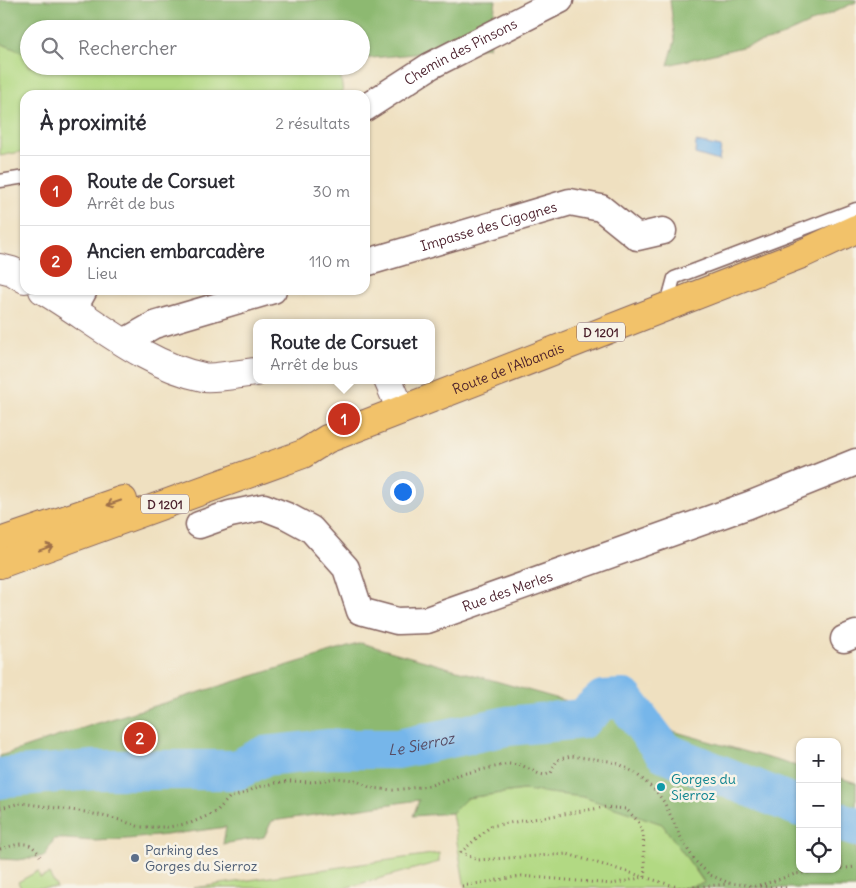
<!DOCTYPE html>
<html lang="fr">
<head>
<meta charset="utf-8">
<style>
  body { margin:0; font-family:Delius,sans-serif; background:#f2f2f3; color:#2b2b33 }
  .controls { position:absolute; right:15px; bottom:15px; display:grid; overflow:hidden; border-radius:10px; box-shadow:0 1px 4px #0004 }
  .controls button { width:45px; height:45px; display:grid; place-items:center; padding:0; border:0; border-bottom:1px solid #e1e1e2; background:#fff; color:#2b2b33; font:25px sans-serif }
  .you { position:absolute; left:402px; top:491px; width:18px; height:18px; margin:-12px; border:4px solid #fff; border-radius:50%; background:#1a73e8; box-shadow:0 0 0 8px #1a73e833 }
  .badge { display:grid; place-items:center; width:32px; height:32px; border-radius:50%; background:#c8321e; color:#fff; font-size:16px; font-weight:700 }
  .pin { position:absolute; translate:-50% -50%; border:2px solid #fff; box-shadow:0 1px 5px #0006 }
  .popup { position:absolute; left:253px; top:319px; width:182px; height:65px; box-sizing:border-box; display:grid; place-content:center; border-radius:10px; background:#fff; filter:drop-shadow(0 1px 4px #0005); font-size:16px; white-space:nowrap; color:#7c7c81 }
  .popup b { font-size:19px; color:#2b2b33 }
  .popup::after { content:''; position:absolute; left:50%; top:100%; margin-left:-10px; border:10px solid transparent; border-top-color:#fff }
  .list { margin:0; padding:0; list-style:none }
  h2 { display:flex; justify-content:space-between; align-items:center; height:65px; margin:0; padding:0 20px; font-size:21px }
  h2 small { font-size:16px; font-weight:400; color:#7c7c81 }
  .list li { display:grid; grid-template-columns:32px 1fr auto; gap:15px; align-items:center; box-sizing:border-box; height:70px; padding:0 20px; border-top:1px solid #e1e1e2 }
  .list b { display:block; font-size:19px; white-space:nowrap }
  .list p { margin:0; font-size:16px; white-space:nowrap; color:#7c7c81 }
  .list em { font-size:16px; font-style:normal; color:#7c7c81 }
  .icon { flex:none; width:28px; height:28px; fill:none; stroke:currentColor; stroke-width:2; stroke-linecap:round; stroke-linejoin:round }
  .map { position:relative; flex:none; width:856px; height:888px; overflow:hidden }
  .search { position:absolute; background:#fff; box-shadow:0 1px 4px #0004; left:20px; top:20px; width:350px; height:55px; display:flex; align-items:center; gap:12px; box-sizing:border-box; padding:0 18px; border-radius:28px; color:#7c7c81; font-size:19px }
  .panel { position:absolute; background:#fff; box-shadow:0 1px 4px #0004; left:20px; top:90px; width:350px; height:205px; border-radius:15px }
  .map>svg:first-child { display:block }
  .green { fill:#b2d983; stroke:#7e7c57 }
  .forest { fill:#8db971; stroke:#6c6c4e }
  .water { fill:#76b6ea; stroke:#606a8a }
  .lines { fill:none; stroke-linecap:round; stroke-linejoin:round }
  .river { stroke:#76b6ea; stroke-width:40 }
  .service-casing { stroke:#84635f; stroke-width:15 }
  .minor-casing { stroke:#84635f; stroke-width:29 }
  .tertiary-casing { stroke:#84635f; stroke-width:30 }
  .primary-casing { stroke:#84635f; stroke-width:30 }
  .path { stroke:#84635f; stroke-width:3; stroke-dasharray:1 4; stroke-linecap:butt }
  .service { stroke:#fff; stroke-width:12 }
  .minor { stroke:#fff; stroke-width:26 }
  .tertiary { stroke:#fff; stroke-width:28 }
  .primary { stroke:#f2c26a; stroke-width:28 }
  .oneway { stroke:#9e704a }
  .culture-dot { fill:#0f9aa8; stroke:#f7f3e8; stroke-width:2 }
  .service-dot { fill:#5c6f8a; stroke:#f7f3e8; stroke-width:2 }
  .labels { text-anchor:middle; dominant-baseline:central; stroke-width:5; stroke-linejoin:round; paint-order:stroke }
  .shield { fill:#f7f3e8; stroke:#7e5f64; stroke-width:1 }
  .shield-label { font-size:12px; font-weight:bold; fill:#4a1f2b }
  .street-label { font-size:14px; fill:#4a1f2b; stroke:#f7f3e8 }
  .culture-label { font-size:14px; fill:#0d838f; stroke:#f7f3e8; text-anchor:start }
  .service-label { font-size:14px; fill:#4e5e75; stroke:#f7f3e8; text-anchor:start }
  .water-label { font-size:15px; font-style:italic; fill:#574c64; stroke:#f7f3e8 }
</style>
</head>
<body>
<div class="map">
<svg width="856" height="888" viewBox="0 0 856 888">
  <rect width="100%" height="100%" fill="#f7f3e8"/>
  <filter id="ink" filterUnits="userSpaceOnUse"><feTurbulence type="fractalNoise" baseFrequency=".02" numOctaves="2"/><feDisplacementMap in="SourceGraphic" scale="10" xChannelSelector="R" yChannelSelector="G"/><feConvolveMatrix kernelMatrix="1 2 1 2 8 2 1 2 1" color-interpolation-filters="sRGB"/></filter>
  <filter id="wash" filterUnits="userSpaceOnUse"><feTurbulence type="fractalNoise" baseFrequency=".0096" numOctaves="4" result="noise"/><feDisplacementMap in="SourceGraphic" scale="20" xChannelSelector="R" yChannelSelector="G"/><feGaussianBlur stdDeviation="1.12" result="paint"/><feColorMatrix in="noise" values="0 0 0 0 0 0 0 0 0 0 0 0 0 0 0 0 0 1.4 0 .05"/><feComposite in="paint" operator="in"/></filter>
  <g filter="url(#wash)">
    <rect width="100%" height="100%" fill="#efe0c0"/>
    <g class="green">
      <polygon points="0,43 29,54 29,66 339,66 343,92 324,95 25,95 25,151 0,156"/>
      <polygon points="800,767 800,869 837,869 837,777 856,783 856,879 758,882 664,825 705,884 683,888 465,888 452,813 467,798 523,790"/>
      <polygon points="439,853 439,862 345,888 193,888"/>
      <polygon points="38,871 40,878 49,874 57,888 21,888 18,882"/>
    </g>
    <g class="forest">
      <polygon points="0,0 496,0 489,47 361,59 361,29 29,29 29,54 26,54 0,43"/>
      <polygon points="670,0 856,0 856,2 775,39 668,65 675,41"/>
      <path d="M361,643L800,767V869H837V777L856,783V888H683L705,883L662,824L583,797L523,790L467,798L452,813L413,816L419,800L272,821L264,837L223,844L226,827C183,833 140,839 96,841C82,841 68,838 54,839L45,856L18,860L0,859V756L95,724Z"/>
    </g>
    <polygon class="water" points="696,142 721,147 719,161 695,154"/>
    <g class="lines">
      <g class="river">
        <path id="s1" d="M0,779L7,777L94,770H237L264,756L329,749H398L507,726L582,719L603,700L624,699L664,752L800,807"/>
        <polyline points="837,821 856,827"/>
      </g>
    </g>
  </g>
  <g filter="url(#ink)">
    <g class="lines">
      <defs>
        <g id="service">
          <polyline points="0,181 25,177"/>
          <polyline points="666,307 674,278 856,209"/>
        </g>
        <g id="minor">
          <path id="s2" d="M365,108L430,66L560,0"/>
          <path id="s3" d="M365,263L570,202L601,208L637,237L663,231"/>
          <polyline points="74,308 84,290"/>
          <polyline points="124,342 154,325 273,290"/>
          <path id="s4" d="M199,525L230,514L264,507L287,516L311,529L346,568L360,611L397,621L427,620L749,505L856,462"/>
          <polyline points="844,639 856,634"/>
        </g>
        <g id="tertiary">
          <polyline points="0,268 12,271 25,279"/>
          <path d="M43,290C94,320 144,365 203,377C215,379 243,373 256,372"/>
          <polyline points="388,380 401,410"/>
        </g>
        <g id="primary">
          <polyline points="0,542 123,500"/>
          <path id="s5" d="M0,564L303,454L327,439L802,254L856,229"/>
        </g>
      </defs>
      <use href="#service" class="service-casing"/>
      <use href="#minor" class="minor-casing"/>
      <use href="#tertiary" class="tertiary-casing"/>
      <use href="#primary" class="primary-casing"/>
      <g class="path">
        <polyline points="0,808 21,803 85,812 120,820 140,827 169,827 191,823 216,812 230,797 240,795 258,787 276,783 290,781 313,782 336,778 355,780 371,788 393,790 429,786 457,775 509,764 521,765 539,774 545,775 551,773 557,760 571,756 609,761 619,764 635,773 655,790 664,802 684,844 696,862 710,875 729,883 755,886 771,882 795,874 832,869"/>
        <path d="M0,849C18,845 29,837 40,856"/>
        <polyline points="837,869 856,867"/>
        <polyline points="462,886 522,876 612,884 645,877 643,833 638,821 626,809 606,807 491,826 461,852 477,860 567,854 681,888 729,884"/>
        <polyline points="760,886 788,888"/>
      </g>
      <use href="#service" class="service"/>
      <use href="#minor" class="minor"/>
      <use href="#tertiary" class="tertiary"/>
      <use href="#primary" class="primary"/>
    </g>
    <defs><path id="oneway-shaft" d="M-6 0H5M1.5-3L5.5 0L1.5 3" fill="none" stroke-width="1.6" stroke-linecap="round" stroke-linejoin="round" transform="scale(1.25)"/></defs>
    <g class="oneway">
      <use href="#oneway-shaft" transform="translate(114 503) rotate(161)"/>
      <use href="#oneway-shaft" transform="translate(46 548) rotate(-20)"/>
    </g>
  </g>
  <circle class="culture-dot" cx="661" cy="787" r="5"/>
  <circle class="service-dot" cx="135" cy="858" r="5"/>
  <g class="labels">
    <g class="shield">
      <rect x="577" y="322.5" width="48" height="19" rx="4"/>
      <rect x="141" y="494.5" width="48" height="19" rx="4"/>
    </g>
    <g class="shield-label">
      <text x="601" y="332">D 1201</text>
      <text x="165" y="504">D 1201</text>
    </g>
    <g class="street-label">
      <text stroke="none"><textPath href="#s2" startOffset="111">Chemin des Pinsons</textPath></text>
      <text stroke="none"><textPath href="#s3" startOffset="129">Impasse des Cigognes</textPath></text>
      <text stroke="none"><textPath href="#s5" startOffset="545">Route de l'Albanais</textPath></text>
      <text stroke="none"><textPath href="#s4" startOffset="371">Rue des Merles</textPath></text>
    </g>
    <g class="culture-label">
      <text x="671" y="779">Gorges du<tspan x="671" dy="16">Sierroz</tspan></text>
    </g>
    <g class="service-label">
      <text x="145" y="850">Parking des<tspan x="145" dy="16">Gorges du Sierroz</tspan></text>
    </g>
    <g class="water-label">
      <text stroke="none"><textPath href="#s1" startOffset="426">Le Sierroz</textPath></text>
    </g>
  </g>
</svg>
<div class="controls">
<button>+</button>
<button>−</button>
<button><svg class="icon" aria-label="locate" viewBox="0 0 24 24"><circle cx="12" cy="12" r="6"/><path d="M12 2v4M12 18v4M2 12h4M18 12h4"/></svg></button>
</div>
<div class="you"></div>
<div class="pin badge" style="left:344px;top:419px">1</div>
<div class="popup"><b>Route de Corsuet</b>Arrêt de bus</div>
<div class="pin badge" style="left:140px;top:738px">2</div>
<div class="search"><svg class="icon" aria-label="search" viewBox="0 0 24 24"><circle cx="10" cy="10" r="6"/><path d="M15 15l6 6"/></svg>Rechercher</div>
<section class="panel">
<h2>À proximité<small>2 résultats</small></h2>
<ul class="list">
<li><span class="badge">1</span><div><b>Route de Corsuet</b><p>Arrêt de bus</p></div><em>30 m</em></li>
<li><span class="badge">2</span><div><b>Ancien embarcadère</b><p>Lieu</p></div><em>110 m</em></li>
</ul>
</section>
</div>
</body>
</html>
